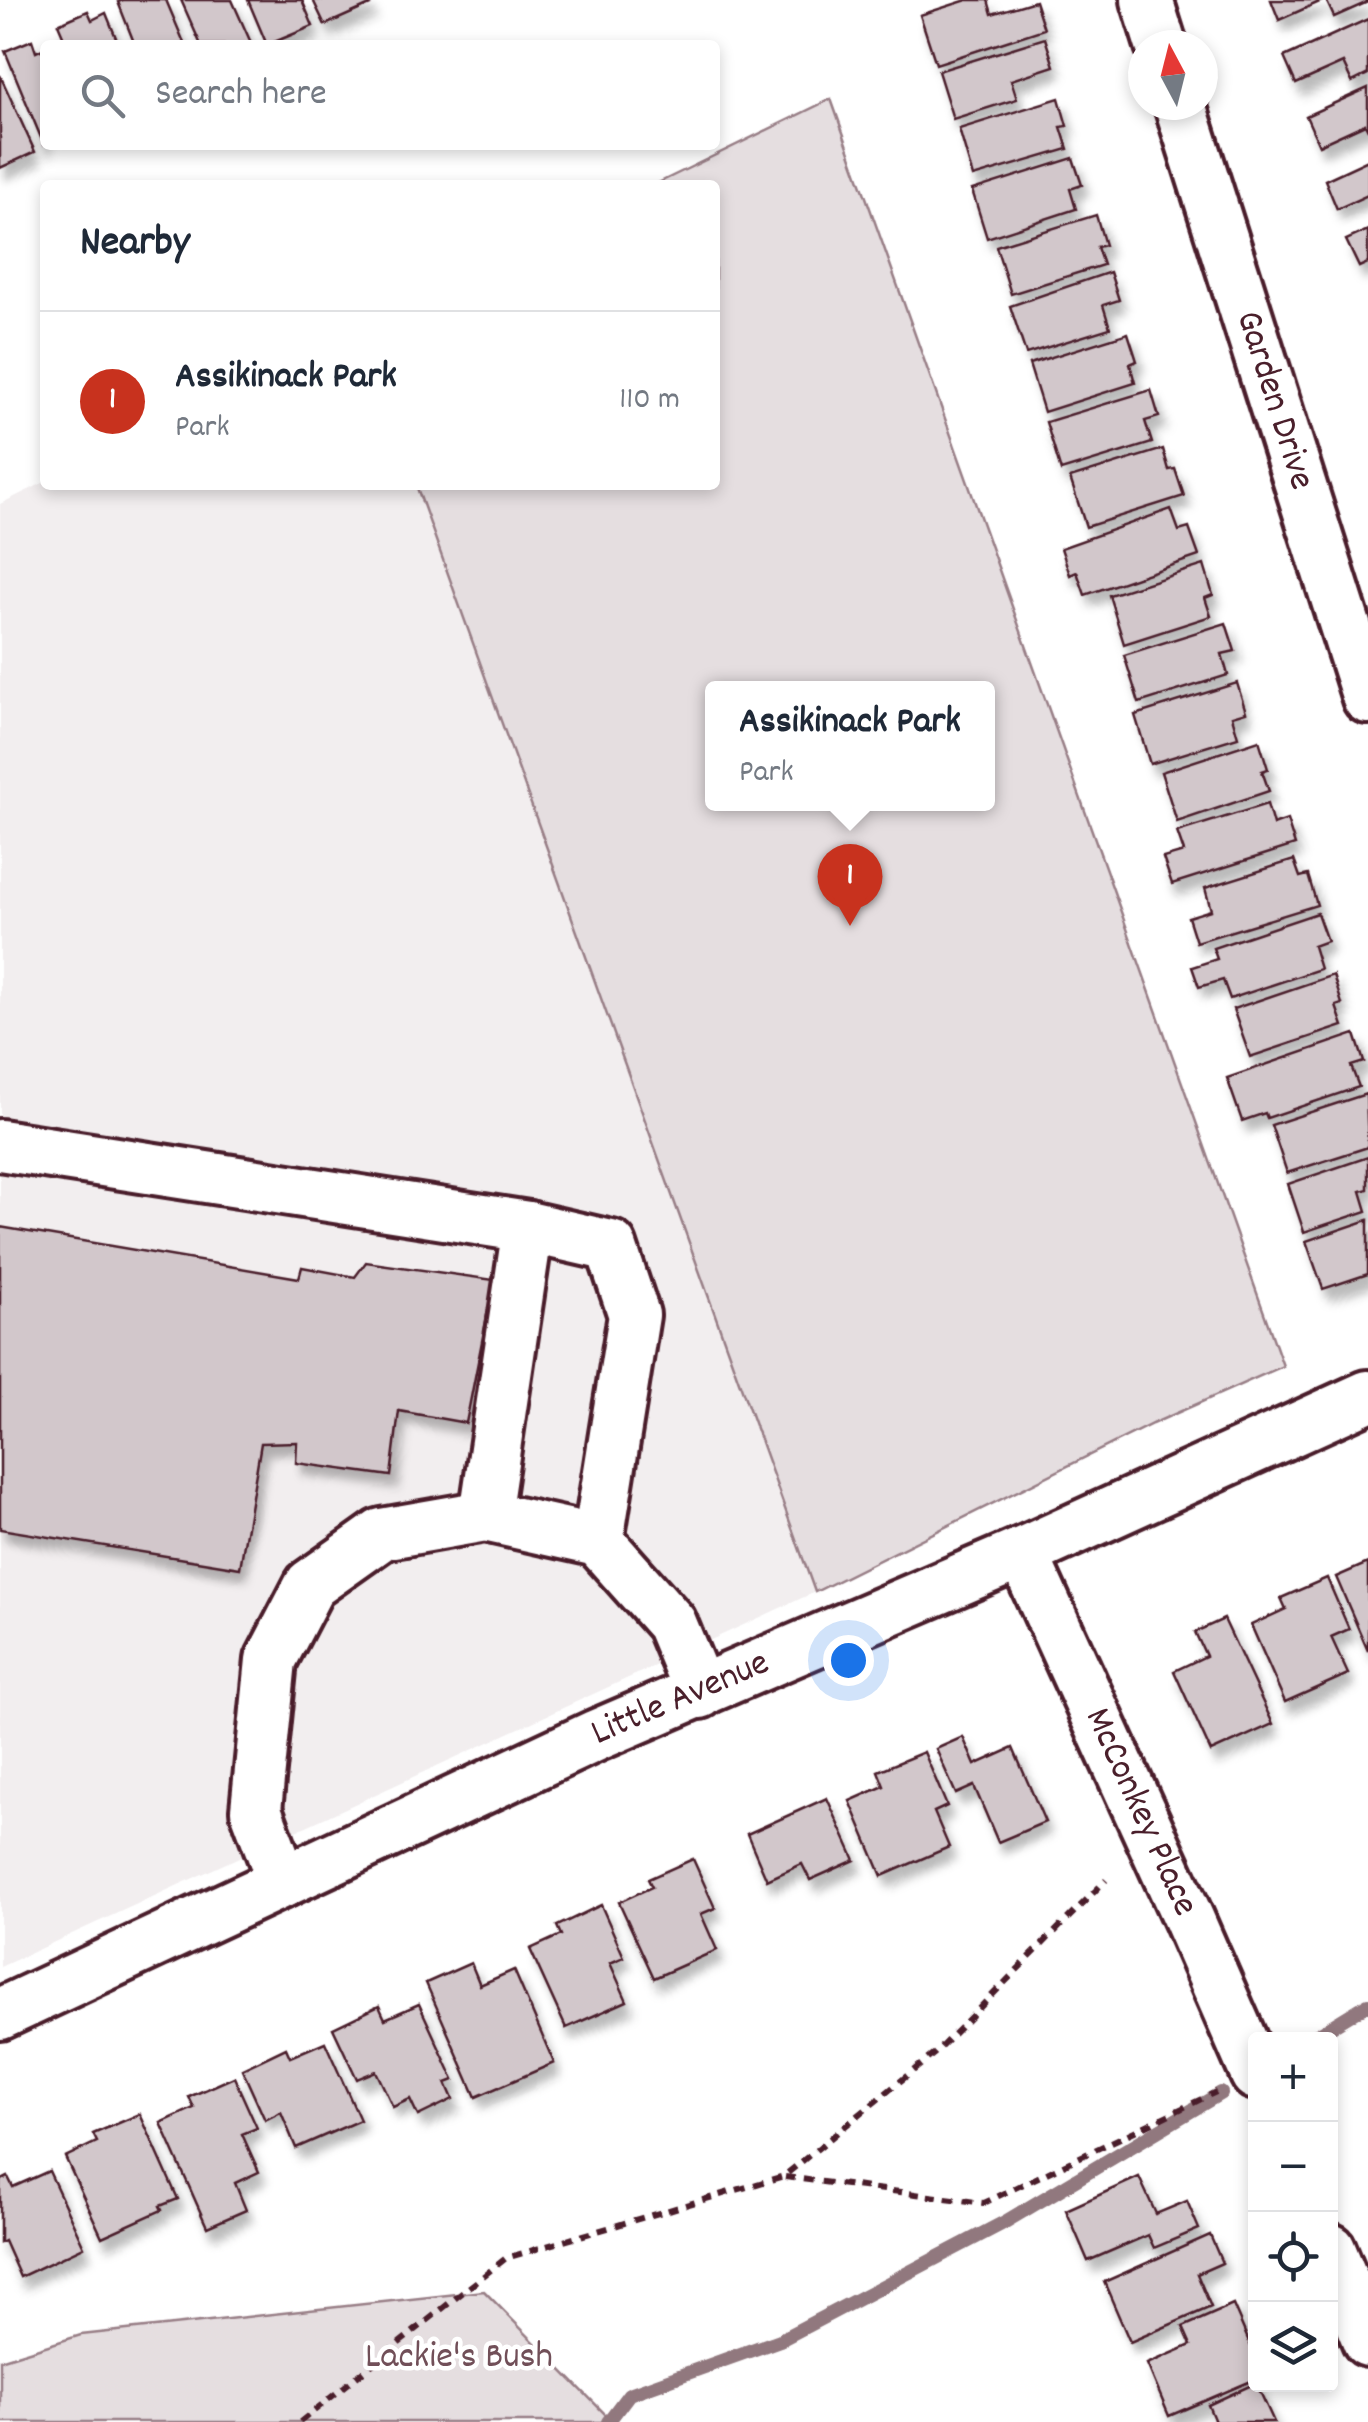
<!DOCTYPE html>
<html lang="en">
<head>
<meta charset="utf-8">
<style>
  body { margin:0; font-family:Dekko,sans-serif; background:#f2f2f3; color:#1f2937 }
  .controls { position:absolute; right:30px; bottom:30px; display:grid; overflow:hidden; border-radius:10px; box-shadow:0 5px 15px #0003 }
  .controls button { width:90px; height:90px; display:grid; place-items:center; padding:0; border:0; border-bottom:2px solid #e0e1e3; background:#fff; color:#1f2937; font:50px sans-serif }
  .compass { position:absolute; left:1128px; top:30px; width:90px; height:90px; border-radius:50%; background:#fff; box-shadow:0 5px 15px #0003; rotate:353deg }
  .you { position:absolute; left:848px; top:1660px; width:35px; height:35px; margin:-25px; border:8px solid #fff; border-radius:50%; background:#1a73e8; box-shadow:0 0 0 15px #1a73e833 }
  .badge { display:grid; place-items:center; width:65px; height:65px; border-radius:50%; background:#c8321e; color:#fff; font-size:32px; font-weight:700 }
  .pin { position:absolute; translate:-50% -82px; filter:drop-shadow(0 2px 5px #0008) }
  .pin::after { content:''; position:absolute; top:52px; width:35px; height:30px; background:inherit; clip-path:polygon(0 0,100% 0,50% 100%) }
  .popup { position:absolute; left:705px; top:681px; width:290px; height:130px; box-sizing:border-box; display:grid; place-content:center; border-radius:10px; background:#fff; filter:drop-shadow(0 2px 8px #0005); font-size:32px; white-space:nowrap; color:#747a83 }
  .popup b { font-size:38px; color:#1f2937 }
  .popup::after { content:''; position:absolute; left:50%; top:100%; margin-left:-20px; border:20px solid transparent; border-top-color:#fff }
  .list { margin:0; padding:0; list-style:none }
  h2 { display:flex; justify-content:space-between; align-items:center; height:130px; margin:0; padding:0 40px; font-size:42px }
  h2 small { font-size:32px; font-weight:400; color:#747a83 }
  .list li { display:grid; grid-template-columns:65px 1fr auto; gap:30px; align-items:center; box-sizing:border-box; height:180px; padding:0 40px; border-top:2px solid #e0e1e3 }
  .list b { display:block; font-size:38px; white-space:nowrap }
  .list p { margin:0; font-size:32px; white-space:nowrap; color:#747a83 }
  .list em { font-size:32px; font-style:normal; color:#747a83 }
  .icon { flex:none; width:55px; height:55px; fill:none; stroke:currentColor; stroke-width:2; stroke-linecap:round; stroke-linejoin:round }
  .map { position:relative; flex:none; width:1368px; height:2422px; overflow:hidden }
  .search { position:absolute; background:#fff; box-shadow:0 5px 15px #0003; left:40px; top:40px; width:680px; height:110px; display:flex; align-items:center; gap:25px; box-sizing:border-box; padding:0 35px; border-radius:10px; color:#747a83; font-size:38px }
  .panel { position:absolute; background:#fff; box-shadow:0 5px 15px #0003; left:40px; top:180px; width:680px; height:310px; border-radius:10px }
  .map>svg:first-child { display:block }
  .built { fill:#f2eeef }
  .green { fill:#e5dee0; stroke:#987e86; stroke-width:2.5; fill-rule:evenodd }
  .lines { fill:none; stroke-linecap:round; stroke-linejoin:round }
  .stream { stroke:#91787e; stroke-width:14 }
  .building { fill:#d2c7cb; stroke:#4a1f2b; stroke-width:2.5; filter:url(#shadow) }
  .minor-casing { stroke:#4a1f2b; stroke-width:58 }
  .path { stroke:#4a1f2b; stroke-width:6; stroke-dasharray:10 8; stroke-linecap:butt }
  .minor { stroke:#fff; stroke-width:50 }
  .labels { text-anchor:middle; dominant-baseline:central; stroke-width:9; stroke-linejoin:round; paint-order:stroke }
  .street-label { font-size:38px; fill:#4a1f2b; stroke:#fff }
  .park-label { font-size:38px; fill:#714f58; stroke:#fff }
</style>
</head>
<body>
<div class="map">
<svg width="1368" height="2422" viewBox="0 0 1368 2422">
  <defs>
    <filter id="shadow"><feDropShadow dx="6" dy="11" stdDeviation="5" flood-color="#0004"/></filter>
  </defs>
  <rect width="100%" height="100%" fill="#fff"/>
  <filter id="ink" filterUnits="userSpaceOnUse"><feTurbulence type="fractalNoise" baseFrequency=".01" numOctaves="2"/><feDisplacementMap in="SourceGraphic" scale="20" xChannelSelector="R" yChannelSelector="G"/><feConvolveMatrix kernelMatrix="1 2 1 2 8 2 1 2 1" color-interpolation-filters="sRGB"/></filter>
  <g filter="url(#ink)">
    <polygon class="built" points="45,482 45,485 416,485 815,1592 0,1967 0,504"/>
    <g class="green">
      <path d="M831,99L1283,1366L1152,1424L815,1592L416,485H715V185H654ZM712,688H988V804H712Z"/>
      <polygon points="484,2291 613,2422 0,2422 0,2360 81,2335"/>
    </g>
    <g class="lines">
      <g class="stream">
        <polyline points="1309,2040 1368,2004"/>
        <polyline points="608,2422 629,2394 780,2340 1005,2222 1221,2093"/>
      </g>
    </g>
    <g class="building">
      <polygon points="123,0 166,0 185,45 135,45 118,2"/>
      <polygon points="181,0 232,0 252,45 201,45"/>
      <polygon points="248,0 302,0 313,26 267,45"/>
      <polygon points="313,0 368,0 370,5 325,25"/>
      <polygon points="967,0 988,0 992,14 1035,1 1044,29 936,64 920,15"/>
      <polygon points="1271,0 1324,0 1279,20"/>
      <polygon points="1326,0 1368,0 1368,2 1334,17"/>
      <polygon points="88,11 92,20 106,13 119,45 67,45 58,24"/>
      <polygon points="1368,19 1368,74 1352,82 1343,63 1296,84 1284,57"/>
      <polygon points="1045,38 1054,66 1011,80 1017,99 953,119 938,71"/>
      <polygon points="32,40 36,52 45,48 44,145 5,51"/>
      <polygon points="0,75 35,152 0,168"/>
      <polygon points="1368,88 1368,130 1365,124 1319,145 1306,116"/>
      <polygon points="1059,98 1067,126 1061,127 1068,149 973,177 959,129"/>
      <polygon points="1073,158 1082,185 1070,189 1076,209 987,238 972,190"/>
      <polygon points="1368,160 1368,195 1337,209 1325,180"/>
      <polygon points="1096,215 1105,245 1097,247 1103,265 1011,294 996,246"/>
      <polygon points="1368,230 1368,263 1359,267 1346,240"/>
      <polygon points="1110,272 1119,300 1103,305 1110,328 1026,354 1010,306"/>
      <polygon points="1128,333 1137,361 1130,364 1135,383 1044,412 1029,364"/>
      <polygon points="1151,390 1159,417 1145,421 1152,443 1061,471 1046,422"/>
      <polygon points="1163,449 1169,470 1175,469 1184,496 1086,527 1070,478"/>
      <polygon points="1171,509 1179,531 1189,528 1199,556 1085,595 1077,572 1070,575 1061,548"/>
      <polygon points="1204,565 1213,595 1205,598 1211,616 1124,644 1109,595"/>
      <polygon points="1226,623 1235,651 1222,654 1228,675 1139,703 1124,655"/>
      <polygon points="1237,683 1246,712 1232,716 1238,737 1150,764 1135,715"/>
      <polygon points="1259,740 1268,769 1262,771 1269,791 1177,822 1161,772"/>
      <polygon points="1267,804 1273,825 1287,820 1295,845 1172,884 1163,858 1184,852 1177,832"/>
      <polygon points="1294,860 1300,877 1308,875 1317,905 1196,942 1188,917 1211,910 1205,888"/>
      <polygon points="1317,913 1327,941 1313,946 1320,969 1230,999 1223,980 1199,987 1192,967 1217,959 1213,948"/>
      <polygon points="1333,975 1342,1004 1336,1006 1343,1026 1250,1057 1233,1009"/>
      <polygon points="1355,1034 1364,1062 1351,1066 1359,1087 1267,1118 1265,1113 1242,1121 1227,1078"/>
      <polygon points="1366,1094 1368,1147 1287,1173 1271,1125"/>
      <polygon points="1368,1157 1368,1189 1361,1191 1367,1211 1304,1232 1288,1184"/>
      <polygon points="1368,1220 1368,1274 1323,1289 1306,1241"/>
      <polygon points="0,1227 299,1278 302,1267 355,1277 366,1262 494,1280 466,1423 399,1411 391,1476 296,1463 297,1442 261,1443 240,1568 0,1529"/>
      <polygon points="1368,1563 1368,1651 1336,1577"/>
      <polygon points="1327,1578 1349,1629 1331,1637 1348,1674 1285,1702 1251,1625 1286,1609 1281,1598"/>
      <polygon points="1224,1619 1273,1724 1211,1752 1174,1671 1206,1656 1195,1632"/>
      <polygon points="963,1737 975,1765 1013,1748 1045,1822 998,1842 974,1786 956,1794 936,1749"/>
      <polygon points="924,1752 947,1806 934,1812 949,1847 882,1876 850,1801 884,1786 878,1771"/>
      <polygon points="827,1798 855,1860 810,1880 802,1864 767,1880 747,1834"/>
      <polygon points="693,1859 715,1908 701,1914 717,1950 654,1978 619,1902 652,1887 648,1879"/>
      <polygon points="601,1905 624,1957 610,1963 627,2001 566,2028 530,1949 561,1935 557,1926"/>
      <polygon points="471,1963 480,1985 514,1970 554,2063 476,2097 426,1983"/>
      <polygon points="419,2004 454,2080 446,2083 453,2099 418,2116 410,2099 393,2107 376,2071 357,2079 333,2028 379,2006 385,2019"/>
      <polygon points="325,2042 360,2120 296,2148 281,2112 265,2120 242,2069 286,2048 290,2057"/>
      <polygon points="234,2077 257,2128 242,2134 259,2172 235,2183 246,2210 207,2227 161,2123 194,2108 189,2097"/>
      <polygon points="140,2114 178,2199 160,2206 162,2210 102,2237 65,2157 97,2142 93,2134"/>
      <polygon points="49,2171 84,2247 20,2277 4,2241 0,2243 0,2181 8,2177 13,2187"/>
      <polygon points="1139,2177 1156,2214 1187,2201 1199,2229 1154,2248 1148,2235 1088,2261 1066,2210"/>
      <polygon points="1210,2235 1222,2263 1197,2274 1211,2307 1130,2342 1104,2282"/>
      <polygon points="1233,2305 1256,2358 1256,2379 1169,2416 1147,2364 1191,2345 1183,2327"/>
      <polygon points="1256,2383 1274,2422 1215,2422 1208,2405"/>
    </g>
    <g class="lines">
      <defs>
        <g id="minor">
          <polyline points="1147,0 1161,45"/>
          <path id="s1" d="M1180,105L1368,698"/>
          <polyline points="0,1145 528,1227"/>
          <polyline points="485,1516 528,1227 611,1246 634,1315 598,1541"/>
          <path id="s2" d="M1022,1553L1188,1918L1256,2074"/>
          <polyline points="283,1882 256,1810 271,1660 310,1585 382,1534 485,1516 598,1541 671,1623 700,1693"/>
          <path id="s3" d="M0,2014L597,1735L1022,1553L1368,1396"/>
          <polyline points="1330,2249 1368,2341"/>
        </g>
      </defs>
      <use href="#minor" class="minor-casing"/>
      <g class="path">
        <polyline points="785,2177 984,2203 1216,2092"/>
        <polyline points="300,2422 506,2258 784,2176 935,2053 1106,1880"/>
      </g>
      <use href="#minor" class="minor"/>
    </g>
  </g>
  <g class="labels">
    <g class="street-label">
      <text stroke="none"><textPath href="#s1" startOffset="310">Garden Drive</textPath></text>
      <text stroke="none"><textPath href="#s3" startOffset="750">Little Avenue</textPath></text>
      <text stroke="none"><textPath href="#s2" startOffset="285">McConkey Place</textPath></text>
    </g>
    <g class="park-label">
      <text x="459" y="2358">Lackie's Bush</text>
    </g>
  </g>
</svg>
<div class="controls">
<button>+</button>
<button>−</button>
<button><svg class="icon" aria-label="locate" viewBox="0 0 24 24"><circle cx="12" cy="12" r="6"/><path d="M12 2v4M12 18v4M2 12h4M18 12h4"/></svg></button>
<button><svg class="icon" aria-label="layers" viewBox="0 0 24 24"><path d="M12 4l9 5-9 5-9-5zM3 14l9 5 9-5"/></svg></button>
</div>
<svg class="compass" viewBox="-18 -18 36 36"><path d="M0-13l5 13h-10z" fill="#e53935"/><path d="M0 13l5-13h-10z" fill="#747a83"/></svg>
<div class="you"></div>
<div class="pin badge" style="left:850px;top:926px">1</div>
<div class="popup"><b>Assikinack Park</b>Park</div>
<div class="search"><svg class="icon" aria-label="search" viewBox="0 0 24 24"><circle cx="10" cy="10" r="6"/><path d="M15 15l6 6"/></svg>Search here</div>
<section class="panel">
<h2>Nearby<small></small></h2>
<ul class="list">
<li><span class="badge">1</span><div><b>Assikinack Park</b><p>Park</p></div><em>110 m</em></li>
</ul>
</section>
</div>
</body>
</html>
